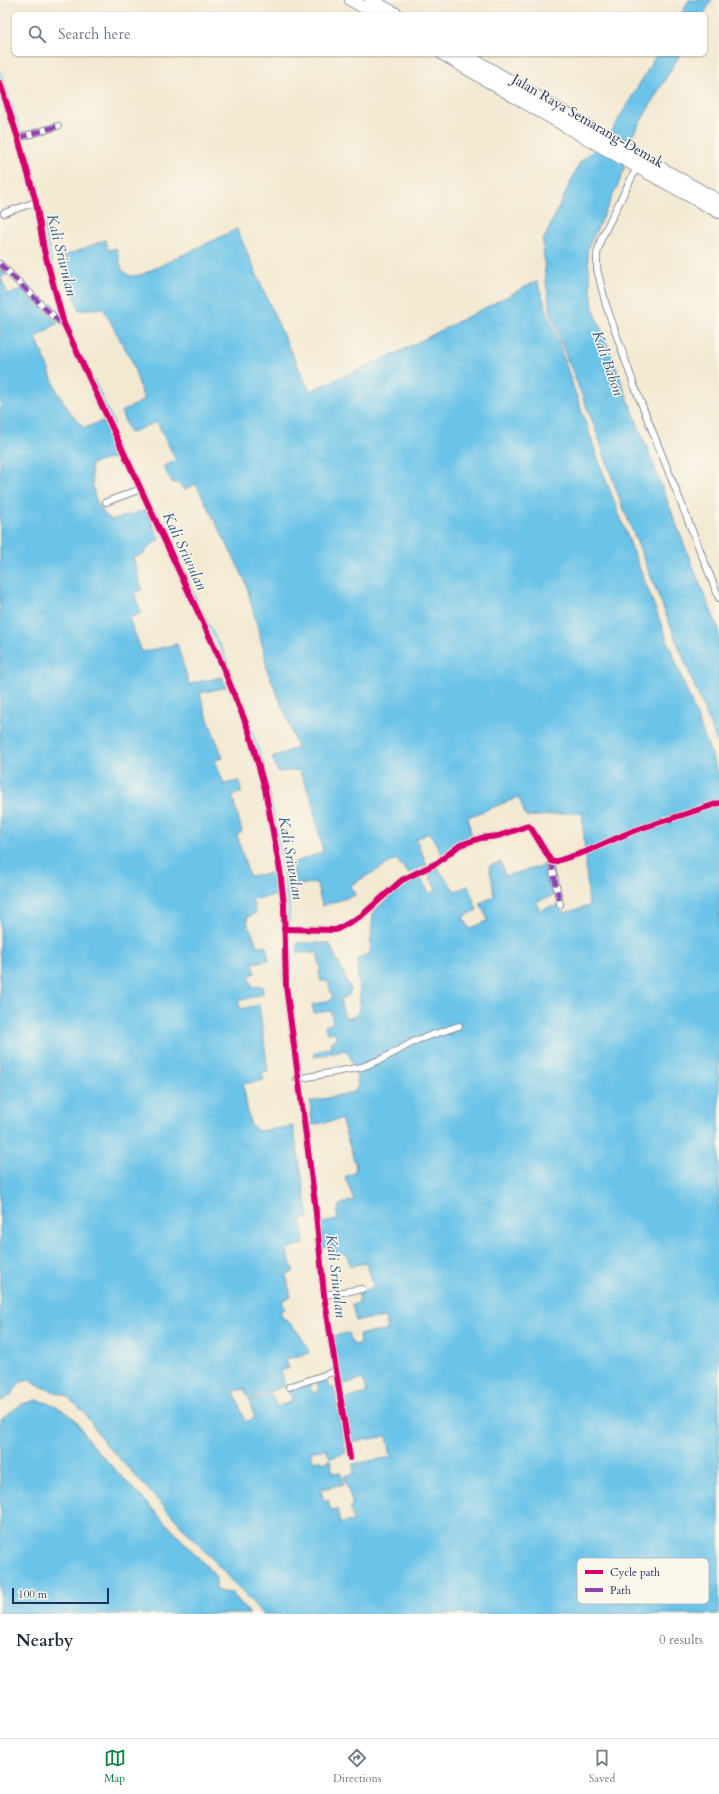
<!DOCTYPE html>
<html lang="en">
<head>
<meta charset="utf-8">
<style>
  body { margin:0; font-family:Cardo,serif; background:#f6f6f7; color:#1f2937 }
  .scale { position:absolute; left:12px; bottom:10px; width:97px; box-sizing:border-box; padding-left:4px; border:2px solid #1b2f5e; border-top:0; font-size:11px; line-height:14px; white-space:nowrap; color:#1b2f5e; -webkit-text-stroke:3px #fbf7ec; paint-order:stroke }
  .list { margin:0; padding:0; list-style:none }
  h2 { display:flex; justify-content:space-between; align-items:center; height:52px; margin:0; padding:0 16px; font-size:17px }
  h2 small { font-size:13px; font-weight:400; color:#747a83 }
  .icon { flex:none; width:22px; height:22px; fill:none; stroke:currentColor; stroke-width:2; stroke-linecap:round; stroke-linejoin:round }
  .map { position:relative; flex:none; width:719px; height:1614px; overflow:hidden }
  .search { position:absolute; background:#fff; box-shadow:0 1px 3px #0004; left:12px; right:12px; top:12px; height:44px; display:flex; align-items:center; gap:10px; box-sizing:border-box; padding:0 14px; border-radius:6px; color:#747a83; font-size:15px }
  .sheet { height:124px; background:#fff }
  nav { display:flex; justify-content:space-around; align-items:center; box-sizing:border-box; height:56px; border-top:1px solid #e0e1e3; background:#fff; font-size:11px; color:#747a83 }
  nav a { display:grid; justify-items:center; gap:2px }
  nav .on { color:#0b8043 }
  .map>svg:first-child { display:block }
  .water { fill:#6ac3e8; stroke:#4279a3 }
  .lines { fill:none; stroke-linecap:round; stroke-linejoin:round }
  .stream { stroke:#6ac3e8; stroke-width:2 }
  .street-casing { stroke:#878c98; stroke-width:8 }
  .highway-casing { stroke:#878c98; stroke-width:14 }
  .street { stroke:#fff; stroke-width:6 }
  .highway { stroke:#fff; stroke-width:12 }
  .quiet { stroke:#8e44ad; stroke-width:5; stroke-dasharray:10 5; stroke-linecap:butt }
  .cycleway-casing { stroke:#fbf7ec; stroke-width:8 }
  .cycleway { stroke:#d6006c; stroke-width:6 }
  .labels { text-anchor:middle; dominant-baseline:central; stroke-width:3; stroke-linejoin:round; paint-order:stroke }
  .street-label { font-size:14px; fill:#1b2f5e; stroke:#fbf7ec }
  .water-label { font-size:15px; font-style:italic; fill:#335b87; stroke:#fbf7ec }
  .key { fill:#fbf7ec; stroke:#b8bbc1; stroke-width:1 }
  .key-label { font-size:11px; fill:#1b2f5e }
</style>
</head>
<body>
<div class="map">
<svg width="719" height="1614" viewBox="0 0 719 1614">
  <rect width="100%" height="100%" fill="#fbf7ec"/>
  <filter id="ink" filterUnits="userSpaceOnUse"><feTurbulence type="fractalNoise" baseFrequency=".025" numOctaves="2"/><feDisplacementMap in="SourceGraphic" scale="8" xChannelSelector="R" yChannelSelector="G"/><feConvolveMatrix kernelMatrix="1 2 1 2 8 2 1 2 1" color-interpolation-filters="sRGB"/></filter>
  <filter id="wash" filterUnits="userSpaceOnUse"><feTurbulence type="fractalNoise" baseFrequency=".012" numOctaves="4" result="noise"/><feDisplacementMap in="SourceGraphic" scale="16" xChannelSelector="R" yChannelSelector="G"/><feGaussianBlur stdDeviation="0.9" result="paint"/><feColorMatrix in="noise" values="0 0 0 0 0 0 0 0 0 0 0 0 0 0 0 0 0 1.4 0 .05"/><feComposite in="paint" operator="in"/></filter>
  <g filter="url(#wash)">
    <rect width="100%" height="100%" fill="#f3e9d1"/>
    <g class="water">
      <polygon points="689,0 712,0 704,14 681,14"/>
      <polygon points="657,54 680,54 624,150 624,169 618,185 587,250 593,308 692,565 719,630 719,747 617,492 594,425 560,341 551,312 545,277 543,241 580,162 607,139"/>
      <path d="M237,229L283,335L310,391L399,352L537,281L601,467L719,775V1614H263L104,1442L83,1411L65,1395L44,1388L29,1379L21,1381L12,1394L0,1402V269L7,274L1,278L8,295L22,289L58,323L36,337L57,391L69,411L84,428L103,421L119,456L91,464C92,485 93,508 112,520L147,510L159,540L149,546L144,554L133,557L142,590L134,592L141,613L129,618L142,652L177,644L189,684L222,677L226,687L200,693C205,715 215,736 223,758L215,760L224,784L240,781L241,793L232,795L242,832L237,835L249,876L275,873L278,895L252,899L256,913L247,917L248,927L251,930L257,946L266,945L269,960L253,963L255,973L249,976L252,987L262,986L263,994L238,1001L241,1009L259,1005L268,1071L262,1073L264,1080L243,1084L250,1124L258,1131L293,1126L309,1218L301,1219L304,1244L286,1249L294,1272L286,1275L291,1297L282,1300L285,1309L280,1311L283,1319H286C296,1330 304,1338 309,1353L286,1359L289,1368L281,1371L285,1386L249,1399L244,1389L234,1391L245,1422L255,1418L249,1401L271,1394L277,1407L293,1401L288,1390L309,1382L312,1393L319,1391L317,1381L326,1378L329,1388H334L346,1453L330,1458L326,1448L319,1451L318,1450L310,1452L314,1461L321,1459L322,1463L330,1460L333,1473L340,1472L344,1484L321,1489L323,1500H328L331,1510L337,1509L340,1523L353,1521L350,1506L353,1505L344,1476L354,1474L353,1464L391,1457L387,1436L350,1442L343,1399L367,1393L363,1379L341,1385L333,1336L349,1333L353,1345L360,1344L359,1334L387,1331L385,1317L356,1321L352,1305L359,1303L358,1292L374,1288L367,1263L350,1266L347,1254L337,1255L334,1246L322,1248L320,1223L338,1220L337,1211L339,1209V1205L354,1200L345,1177L354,1173L356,1166L341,1119L312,1125L310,1102L354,1092L358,1086L355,1068L347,1051L343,1050L314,1057V1053L332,1046V1041L337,1039L335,1032L327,1033L325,1026L333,1023L331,1011L314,1013L312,1005L333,999L328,981H321L319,971L321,970L317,952L298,953L297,943H329L351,990L349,995L340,999L345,1018C350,1018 353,1018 357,1014C364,1005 355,972 358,958L370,953L373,912L404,884L420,877L430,894L436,890L428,872L438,869L455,891L468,886L477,910L463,917L470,929L488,920L480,903L494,897L492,880L489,866L501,862L505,876L549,864L556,895L537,901L539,910L560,905L564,913L589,906L582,812L526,817L519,797L468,817L471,835L443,856L430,833L416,839L427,865L408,873L396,859L351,885L355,895L322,906L317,883L295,885L293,863L323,852L311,797L299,770L278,772L272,757L297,748L287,717L267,670L265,655L245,580L196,484L184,490L179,483H173L163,467L176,460L157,422L130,433L121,412L144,400L132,361L103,308L79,310L62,257L105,240L108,250L116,248L122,270L130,276L141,275Z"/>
      <polygon points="37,1400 51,1404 63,1410 75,1419 91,1444 213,1573 216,1579 216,1589 222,1592 232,1593 250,1614 0,1614 0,1419 22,1404"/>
    </g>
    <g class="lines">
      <g class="stream">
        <polyline points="0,72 19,126"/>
        <polyline points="26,147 43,218 52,267"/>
        <polyline points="65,317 72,334"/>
        <polyline points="94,381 114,424"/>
        <polyline points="156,515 196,600"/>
        <polyline points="201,611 223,652 263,763 282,861 289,907 288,954"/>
        <polyline points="296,1036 300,1067"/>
      </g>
    </g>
  </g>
  <g filter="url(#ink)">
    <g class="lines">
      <defs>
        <g id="street">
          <polyline points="0,83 18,138 36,202 44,250 64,324 218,655 249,731 265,789 280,870 284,905 286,986 315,1203 324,1295 350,1458"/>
          <polyline points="18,138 58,126"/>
          <polyline points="637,167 601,239 597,254 597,269 606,305 634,385 719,598"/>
          <polyline points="4,213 36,202"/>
          <polyline points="0,264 55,318 64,324"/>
          <polyline points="106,502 141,489"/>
          <polyline points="551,861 560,904"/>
          <polyline points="284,929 336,930 361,916 402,880 437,863 460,845 481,838 498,836 528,826 531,828 551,861 554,862 585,852 633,831 719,803"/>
          <polyline points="297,1079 362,1067 382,1059 417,1040 459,1026"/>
          <polyline points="324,1295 362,1289"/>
          <polyline points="289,1387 336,1371"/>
        </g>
        <g id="highway">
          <polyline points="351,0 376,14"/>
          <polyline points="371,0 396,14"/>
          <path d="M443,54C534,109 626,161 719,212"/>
          <polyline points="464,54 600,134 719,201"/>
        </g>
      </defs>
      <use href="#street" class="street-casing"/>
      <use href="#highway" class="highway-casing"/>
      <use href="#street" class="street"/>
      <use href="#highway" class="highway"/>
      <g class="quiet">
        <polyline points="18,138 58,126"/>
        <polyline points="0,264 55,318 64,324"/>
        <polyline points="551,861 560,904"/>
      </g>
      <defs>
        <g id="cycleway">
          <polyline points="0,83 18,138 36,202 44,250 64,324 218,655 249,731 265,789 280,870 284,905 286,986 315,1203 324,1295 350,1458"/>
          <polyline points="284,929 336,930 361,916 402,880 437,863 460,845 481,838 498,836 528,826 531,828 551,861 554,862 585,852 633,831 719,803"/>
        </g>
      </defs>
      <use href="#cycleway" class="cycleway-casing"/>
      <use href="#cycleway" class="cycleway"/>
    </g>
  </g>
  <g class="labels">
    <g class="street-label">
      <text transform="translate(588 121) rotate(30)">Jalan Raya Semarang-Demak</text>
    </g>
    <g class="water-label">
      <text transform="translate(62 255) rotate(76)">Kali Sriwulan</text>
      <text transform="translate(608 363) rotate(71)">Kali Babon</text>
      <text transform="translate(185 551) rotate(65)">Kali Sriwulan</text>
      <text transform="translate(291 858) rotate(80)">Kali Sriwulan</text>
      <text transform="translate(336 1276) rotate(83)">Kali Sriwulan</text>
    </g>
  </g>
  <rect x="577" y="1558" width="132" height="46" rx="6" class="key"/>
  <rect x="585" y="1570" width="18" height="4" fill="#d6006c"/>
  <rect x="585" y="1588" width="18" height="4" fill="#8e44ad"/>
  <g class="key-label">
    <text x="610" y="1576">Cycle path</text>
    <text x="610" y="1594">Path</text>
  </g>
</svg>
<div class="scale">100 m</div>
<div class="search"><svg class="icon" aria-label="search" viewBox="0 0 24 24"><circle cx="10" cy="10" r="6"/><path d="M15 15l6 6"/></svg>Search here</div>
</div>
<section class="sheet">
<h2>Nearby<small>0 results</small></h2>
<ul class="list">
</ul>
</section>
<nav>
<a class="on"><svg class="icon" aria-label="map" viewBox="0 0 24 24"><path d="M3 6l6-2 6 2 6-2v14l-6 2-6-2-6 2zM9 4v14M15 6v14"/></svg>Map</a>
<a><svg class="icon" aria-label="directions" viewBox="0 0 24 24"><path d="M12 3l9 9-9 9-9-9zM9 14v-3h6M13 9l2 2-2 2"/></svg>Directions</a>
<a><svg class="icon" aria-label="saved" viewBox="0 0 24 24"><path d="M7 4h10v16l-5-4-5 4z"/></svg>Saved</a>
</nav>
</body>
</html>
